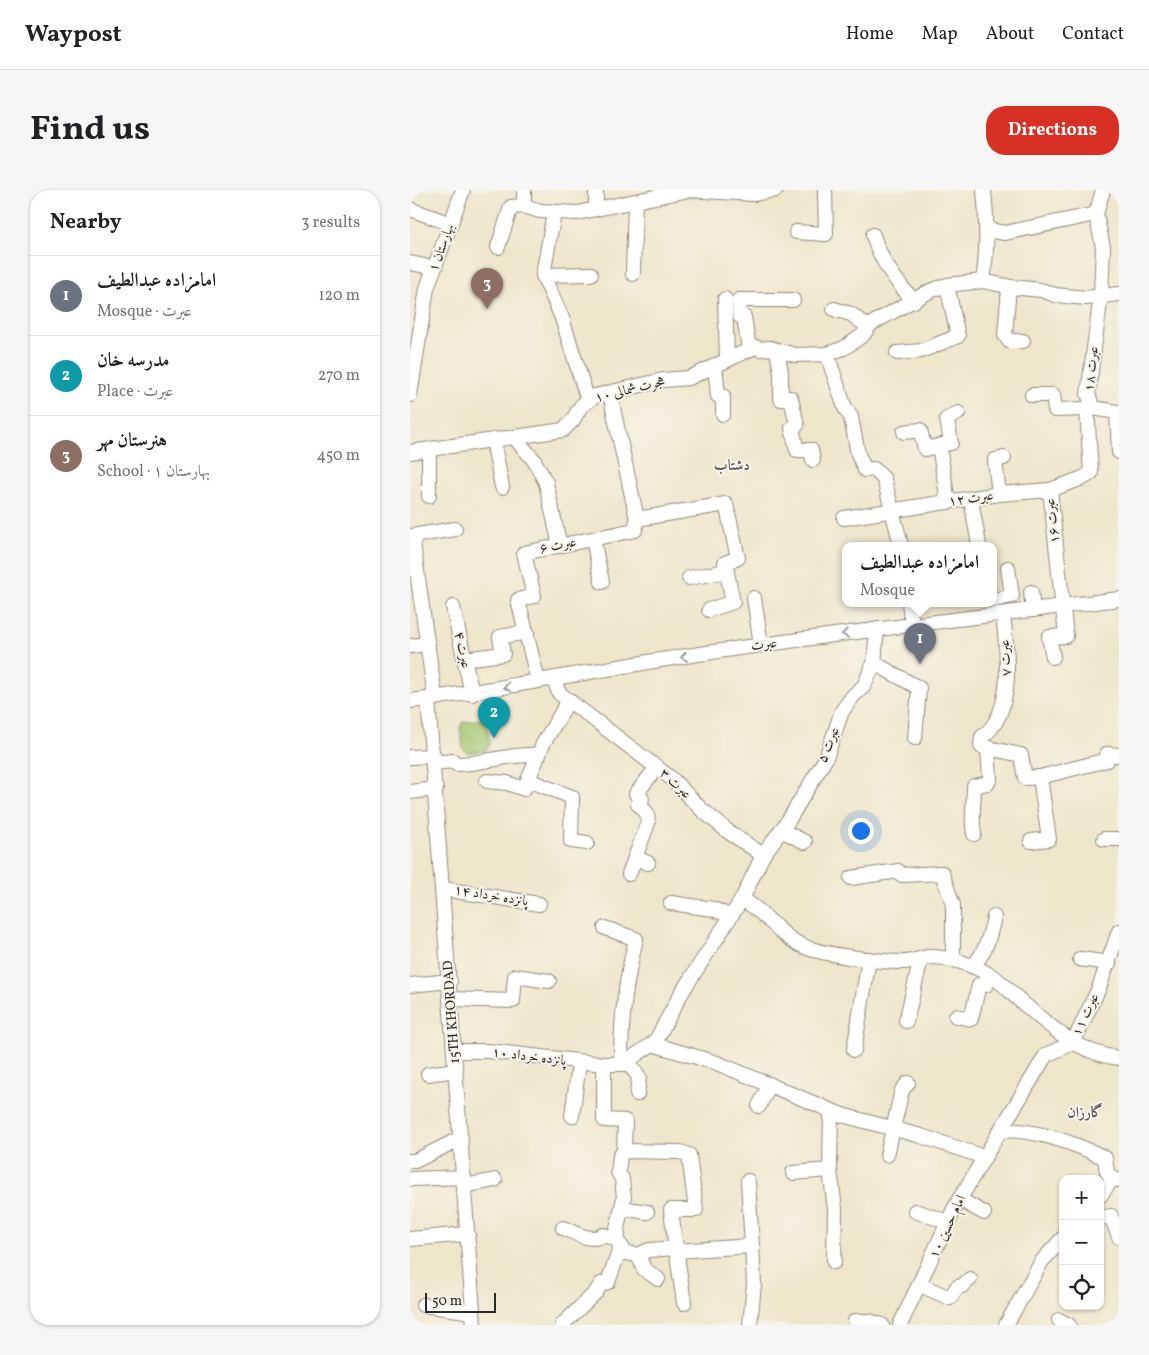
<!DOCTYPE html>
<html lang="en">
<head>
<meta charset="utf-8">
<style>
  body { margin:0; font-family:Vollkorn,Amiri,serif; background:#f6f6f6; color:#202124 }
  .controls { position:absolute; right:15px; bottom:15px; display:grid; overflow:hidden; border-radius:10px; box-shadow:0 1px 4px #0004 }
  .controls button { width:45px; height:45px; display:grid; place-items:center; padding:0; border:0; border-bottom:1px solid #e0e0e0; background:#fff; color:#202124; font:25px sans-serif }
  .scale { position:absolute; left:15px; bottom:12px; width:71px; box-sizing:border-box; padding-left:5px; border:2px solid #2b2b2b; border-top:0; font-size:14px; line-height:18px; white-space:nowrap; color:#2b2b2b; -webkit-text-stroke:4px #f7f3e8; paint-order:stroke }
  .you { position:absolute; left:450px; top:640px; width:18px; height:18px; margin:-12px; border:4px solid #fff; border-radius:50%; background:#1a73e8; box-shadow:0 0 0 8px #1a73e833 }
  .badge { display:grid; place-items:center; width:32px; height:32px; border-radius:50%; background:#d93025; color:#fff; font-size:16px; font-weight:700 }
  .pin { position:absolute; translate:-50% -41px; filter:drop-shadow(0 1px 2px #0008) }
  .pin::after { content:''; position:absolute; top:26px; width:18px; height:15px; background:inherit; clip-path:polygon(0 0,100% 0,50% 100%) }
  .popup { position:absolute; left:432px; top:352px; width:155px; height:65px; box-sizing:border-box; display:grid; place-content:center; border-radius:10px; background:#fff; filter:drop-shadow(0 1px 4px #0005); font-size:16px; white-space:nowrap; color:#757577 }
  .popup b { font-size:19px; color:#202124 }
  .popup::after { content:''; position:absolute; left:50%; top:100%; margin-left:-10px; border:10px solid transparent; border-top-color:#fff }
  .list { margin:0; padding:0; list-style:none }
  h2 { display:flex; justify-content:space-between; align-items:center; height:65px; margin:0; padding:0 20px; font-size:21px }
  h2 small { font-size:16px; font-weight:400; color:#757577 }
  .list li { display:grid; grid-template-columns:32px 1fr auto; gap:15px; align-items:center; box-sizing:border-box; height:80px; padding:0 20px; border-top:1px solid #e0e0e0 }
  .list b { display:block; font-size:19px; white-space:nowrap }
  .list p { margin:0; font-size:16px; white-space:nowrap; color:#757577 }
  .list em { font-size:16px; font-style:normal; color:#757577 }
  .icon { flex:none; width:28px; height:28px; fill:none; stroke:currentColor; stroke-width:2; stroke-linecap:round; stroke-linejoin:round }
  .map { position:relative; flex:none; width:709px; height:1135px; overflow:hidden; border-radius:20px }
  header { display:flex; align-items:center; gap:30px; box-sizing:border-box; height:70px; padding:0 25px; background:#fff; border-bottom:1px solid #e0e0e0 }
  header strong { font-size:24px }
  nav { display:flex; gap:28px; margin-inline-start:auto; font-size:18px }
  .intro { display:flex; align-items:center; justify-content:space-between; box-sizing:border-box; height:120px; padding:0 30px }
  h1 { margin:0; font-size:35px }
  .button { padding:12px 22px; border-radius:20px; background:#d93025; color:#fff; font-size:18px; font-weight:700 }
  main { display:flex; gap:30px; padding:0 30px }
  aside { flex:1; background:#fff; border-radius:20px; box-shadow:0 1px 4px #0004 }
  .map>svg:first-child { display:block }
  .green { fill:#a1c26b; stroke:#66764b }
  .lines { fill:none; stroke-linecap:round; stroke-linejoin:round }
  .minor-casing { stroke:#8c887b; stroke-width:16 }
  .minor { stroke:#fff; stroke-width:14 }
  .oneway { stroke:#a0a0a0 }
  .labels { text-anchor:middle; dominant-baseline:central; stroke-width:4; stroke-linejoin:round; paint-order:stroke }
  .street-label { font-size:14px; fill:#2b2b2b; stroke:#f7f3e8 }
  .neighbourhood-label { font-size:15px; font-weight:bold; fill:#61515e; stroke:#f7f3e8 }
</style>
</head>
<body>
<header>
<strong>Waypost</strong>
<nav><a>Home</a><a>Map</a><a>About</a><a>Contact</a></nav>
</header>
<div class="intro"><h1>Find us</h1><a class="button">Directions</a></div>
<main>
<aside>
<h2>Nearby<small>3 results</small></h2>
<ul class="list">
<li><span class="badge" style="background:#6b7280">1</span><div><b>امامزاده عبدالطیف</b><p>Mosque · عبرت</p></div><em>120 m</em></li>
<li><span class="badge" style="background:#0f9aa8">2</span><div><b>مدرسه خان</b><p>Place · عبرت</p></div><em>270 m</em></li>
<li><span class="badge" style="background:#8d6e63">3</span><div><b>هنرستان مهر</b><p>School · بهارستان ۱</p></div><em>450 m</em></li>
</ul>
</aside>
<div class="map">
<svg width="709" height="1135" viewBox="0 0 709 1135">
  <rect width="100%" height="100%" fill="#f7f3e8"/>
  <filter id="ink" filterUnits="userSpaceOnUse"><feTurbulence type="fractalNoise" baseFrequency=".02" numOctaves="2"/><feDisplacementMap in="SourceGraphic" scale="10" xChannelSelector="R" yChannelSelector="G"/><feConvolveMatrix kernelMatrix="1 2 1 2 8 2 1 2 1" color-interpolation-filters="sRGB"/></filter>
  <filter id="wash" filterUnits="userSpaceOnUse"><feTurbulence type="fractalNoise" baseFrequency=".0096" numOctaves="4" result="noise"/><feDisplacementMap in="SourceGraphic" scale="20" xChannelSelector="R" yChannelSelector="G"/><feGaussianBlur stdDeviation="1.12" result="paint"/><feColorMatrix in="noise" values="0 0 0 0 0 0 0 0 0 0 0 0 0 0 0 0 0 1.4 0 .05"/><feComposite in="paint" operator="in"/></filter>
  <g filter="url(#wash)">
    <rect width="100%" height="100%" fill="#eee6cb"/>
    <polygon class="green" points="71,529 76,533 80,554 76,560 58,563 53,559 50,537 53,532"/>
  </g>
  <g filter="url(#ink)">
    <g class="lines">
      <defs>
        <g id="minor">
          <polyline points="114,0 114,16 130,21 167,23 279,0 343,4 366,0"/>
          <polyline points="186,0 186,19"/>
          <polyline points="693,0 686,24 693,57 691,105 678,204 683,218 707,222 709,262"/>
          <polyline points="0,19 41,34"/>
          <polyline points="144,23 133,85 152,128 178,211"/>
          <polyline points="578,40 595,43 686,24"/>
          <polyline points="386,42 416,44 415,0"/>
          <path d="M463,45C470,70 486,92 504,111"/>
          <polyline points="88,57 101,17 114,16"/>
          <polyline points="0,73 25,78"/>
          <polyline points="223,84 225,11"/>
          <polyline points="133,85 181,84"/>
          <path d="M573,91C578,60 577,31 574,0"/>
          <polyline points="599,97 595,145 599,151 613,151"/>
          <polyline points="315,109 317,169"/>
          <polyline points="424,119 441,124 458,137"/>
          <polyline points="339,159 334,127 330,126 329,110 383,110"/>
          <polyline points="367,161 371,182 371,209 381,208 387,235 382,238 387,260 401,260 403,270"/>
          <polyline points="487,163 511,161 548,146 537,95"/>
          <polyline points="417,164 435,218 441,227 448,264 455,280 464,279 474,289 491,355"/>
          <polyline points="305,175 308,206 313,206 313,224"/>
          <polyline points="200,204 227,329 316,314 328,368 315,373 323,412 299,420"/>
          <polyline points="0,205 17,98 53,0"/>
          <polyline points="622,205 643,205 645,220 677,219"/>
          <polyline points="494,242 510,240 515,259 541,253 537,229 548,223"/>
          <polyline points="104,247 124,270 136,293 150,356"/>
          <polyline points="83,250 92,297"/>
          <polyline points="529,256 538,312"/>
          <polyline points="19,260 19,306"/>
          <polyline points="0,262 153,240 163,230 171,216 185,206 253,190 279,188 345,157 350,159 360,158 385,165 417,164 434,158 453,145 461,134 520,101 537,95 573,91 601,97 631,100 645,105 676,108 709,104"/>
          <polyline points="589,304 585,270 594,268"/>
          <polyline points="561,310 569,355"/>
          <polyline points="434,328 589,304 640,300"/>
          <polyline points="183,349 192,392"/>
          <polyline points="279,388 317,381"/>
          <polyline points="621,402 623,420"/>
          <polyline points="344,408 351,455"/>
          <polyline points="584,410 602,406 598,378"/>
          <polyline points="499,413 502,434"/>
          <polyline points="43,417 62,504"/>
          <polyline points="0,456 18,454"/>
          <polyline points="643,467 639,447 656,446 640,300 673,288 681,283 677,219 683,218"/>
          <polyline points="54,469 93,464 90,447 117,442"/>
          <polyline points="464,473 509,498 505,548"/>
          <polyline points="144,489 149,503 262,589 291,619 320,643 353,665 332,709 272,802 245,852 242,854 307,873 432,925 511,946 574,967"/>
          <polyline points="128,491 108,410 124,406 114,363 225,340 227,329"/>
          <polyline points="25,508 2,346 45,339"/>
          <polyline points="18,509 64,1135"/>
          <polyline points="159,510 133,554 118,590 162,607 161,651 177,653"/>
          <path d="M0,511C80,501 159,485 238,472C394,447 552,429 709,409"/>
          <path d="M578,558L571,556L572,547C606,522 597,461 593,424"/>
          <polyline points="0,567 24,566"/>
          <path d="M24,573L43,571L46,574C74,574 101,563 129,565"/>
          <polyline points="77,591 97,593 114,599 118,590"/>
          <polyline points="0,602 26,599"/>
          <polyline points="371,640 395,652"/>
          <path d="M564,644C561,628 564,612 564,596L578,593L580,588L578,558L611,565L615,588L630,587"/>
          <polyline points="694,649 709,649"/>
          <polyline points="621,651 639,649 630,587 697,570 697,564 709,565"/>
          <polyline points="353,665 378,631 416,568 432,521 443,506 454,496 464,473 467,439"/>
          <polyline points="226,668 238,673"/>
          <polyline points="219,684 238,633 237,623 228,614 232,609 226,604 247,577"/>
          <polyline points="441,688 488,681 492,685 532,683 543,715 543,770"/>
          <polyline points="33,699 129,714"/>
          <path d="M332,709C356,722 370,747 395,757C415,765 471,772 493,772C502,772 511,768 519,767C541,767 561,774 580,785C591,791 597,799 606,807C636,833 668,864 709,868"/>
          <polyline points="261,713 303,719 320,726"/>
          <path d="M195,738L226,749C215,794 211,828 211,874"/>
          <polyline points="670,769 699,773"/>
          <path d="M563,776C576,762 580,745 584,727"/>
          <polyline points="0,795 40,791"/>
          <polyline points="41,809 103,811 105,786 139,791"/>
          <polyline points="546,826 561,829 569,795 576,795 579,785"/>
          <polyline points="496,831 511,769"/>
          <path d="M663,853L636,865L590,941C620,937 667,954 695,968L697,982L702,989"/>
          <polyline points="663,853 689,798 709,741"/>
          <polyline points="444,860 459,769"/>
          <polyline points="45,861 78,861 194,874"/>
          <polyline points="219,874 223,867 242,854"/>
          <polyline points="18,884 46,880"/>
          <polyline points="349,916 360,894"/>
          <polyline points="421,921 420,980 425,1019 424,1072"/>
          <polyline points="162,926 169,873"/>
          <polyline points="214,961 215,931 194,930 194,874 219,874 229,887 227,904"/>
          <polyline points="477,965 492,900 498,893"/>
          <polyline points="0,971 5,971 51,948"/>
          <polyline points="383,983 420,980"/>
          <polyline points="2,989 54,987"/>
          <polyline points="54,996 85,990"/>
          <polyline points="690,1006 702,989 709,990"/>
          <polyline points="549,1009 574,1023"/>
          <polyline points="212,1018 237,1022"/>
          <polyline points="505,1021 538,1032"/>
          <polyline points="690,1028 701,1026 709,1047"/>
          <polyline points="204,1048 208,1044 207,1038 214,1008 212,989 208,982 210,966 214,961 270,962 279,965 286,1020 261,1020 266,1058 239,1060 228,1065 216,1063 211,1056"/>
          <polyline points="0,1049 58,1044"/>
          <polyline points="266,1058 274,1113"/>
          <polyline points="266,1061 342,1056 338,991"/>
          <polyline points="228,1065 234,1079 248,1089"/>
          <polyline points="510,1095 540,1108 547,1097 552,1096 560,1089"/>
          <polyline points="13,1115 63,1122"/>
          <polyline points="649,1130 659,1135"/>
          <polyline points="445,1131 459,1131 472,1135"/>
          <path d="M152,1135L186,1102L191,1094L198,1092L211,1056L204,1048L193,1045C180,1053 166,1043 153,1038"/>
          <polyline points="340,1135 344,1094 342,1056"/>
          <polyline points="490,1135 545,1017 590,941"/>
          <polyline points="596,1135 632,1071 653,1048"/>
        </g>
      </defs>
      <use href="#minor" class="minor-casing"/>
      <use href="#minor" class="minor"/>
    </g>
    <defs><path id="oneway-chevron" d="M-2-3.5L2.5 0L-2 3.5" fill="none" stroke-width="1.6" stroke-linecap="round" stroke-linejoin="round" transform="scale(1.25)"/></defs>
    <g class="oneway">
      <use href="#oneway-chevron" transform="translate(435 444) rotate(172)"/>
      <use href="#oneway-chevron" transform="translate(274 467) rotate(172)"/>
      <use href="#oneway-chevron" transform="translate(97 497) rotate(170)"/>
    </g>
  </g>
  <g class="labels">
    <g class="street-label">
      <text transform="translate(32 58) rotate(-70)">بهارستان ۱</text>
      <text transform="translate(682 179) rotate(-84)">عبرت ۱۸</text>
      <text transform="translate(220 200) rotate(-14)">هجرت شمالی ۱۰</text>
      <text transform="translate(561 309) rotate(-8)">عبرت ۱۲</text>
      <text transform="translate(643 331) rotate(-97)">عبرت ۱۶</text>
      <text transform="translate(148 356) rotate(-12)">عبرت ۶</text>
      <text transform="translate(354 455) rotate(-8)">عبرت</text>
      <text transform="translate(52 460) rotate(78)">عبرت ۴</text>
      <text transform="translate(596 468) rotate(-93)">عبرت ۷</text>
      <text transform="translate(419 555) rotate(-68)">عبرت ۵</text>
      <text transform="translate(265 594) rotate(43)">عبرت ۳</text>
      <text transform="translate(81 706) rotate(9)">پانزده خرداد ۱۴</text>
      <text transform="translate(42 822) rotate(-94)">15TH KHORDAD</text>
      <text transform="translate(676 825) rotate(-65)">عبرت ۱۱</text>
      <text transform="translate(119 867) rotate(7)">پانزده خرداد ۱۰</text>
      <text transform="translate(538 1037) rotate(-65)">امام حسین ۱۰</text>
    </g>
    <g class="neighbourhood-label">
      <text x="322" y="276">دشتاب</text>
      <text x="675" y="923">گارزان</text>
    </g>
  </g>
</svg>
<div class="controls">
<button>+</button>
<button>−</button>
<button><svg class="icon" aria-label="locate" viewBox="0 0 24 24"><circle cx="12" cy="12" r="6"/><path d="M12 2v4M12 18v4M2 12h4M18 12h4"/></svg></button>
</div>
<div class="scale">50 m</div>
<div class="you"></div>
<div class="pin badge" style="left:510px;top:474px;background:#6b7280">1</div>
<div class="popup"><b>امامزاده عبدالطیف</b>Mosque</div>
<div class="pin badge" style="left:84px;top:548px;background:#0f9aa8">2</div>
<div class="pin badge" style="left:77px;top:119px;background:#8d6e63">3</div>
</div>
</main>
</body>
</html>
